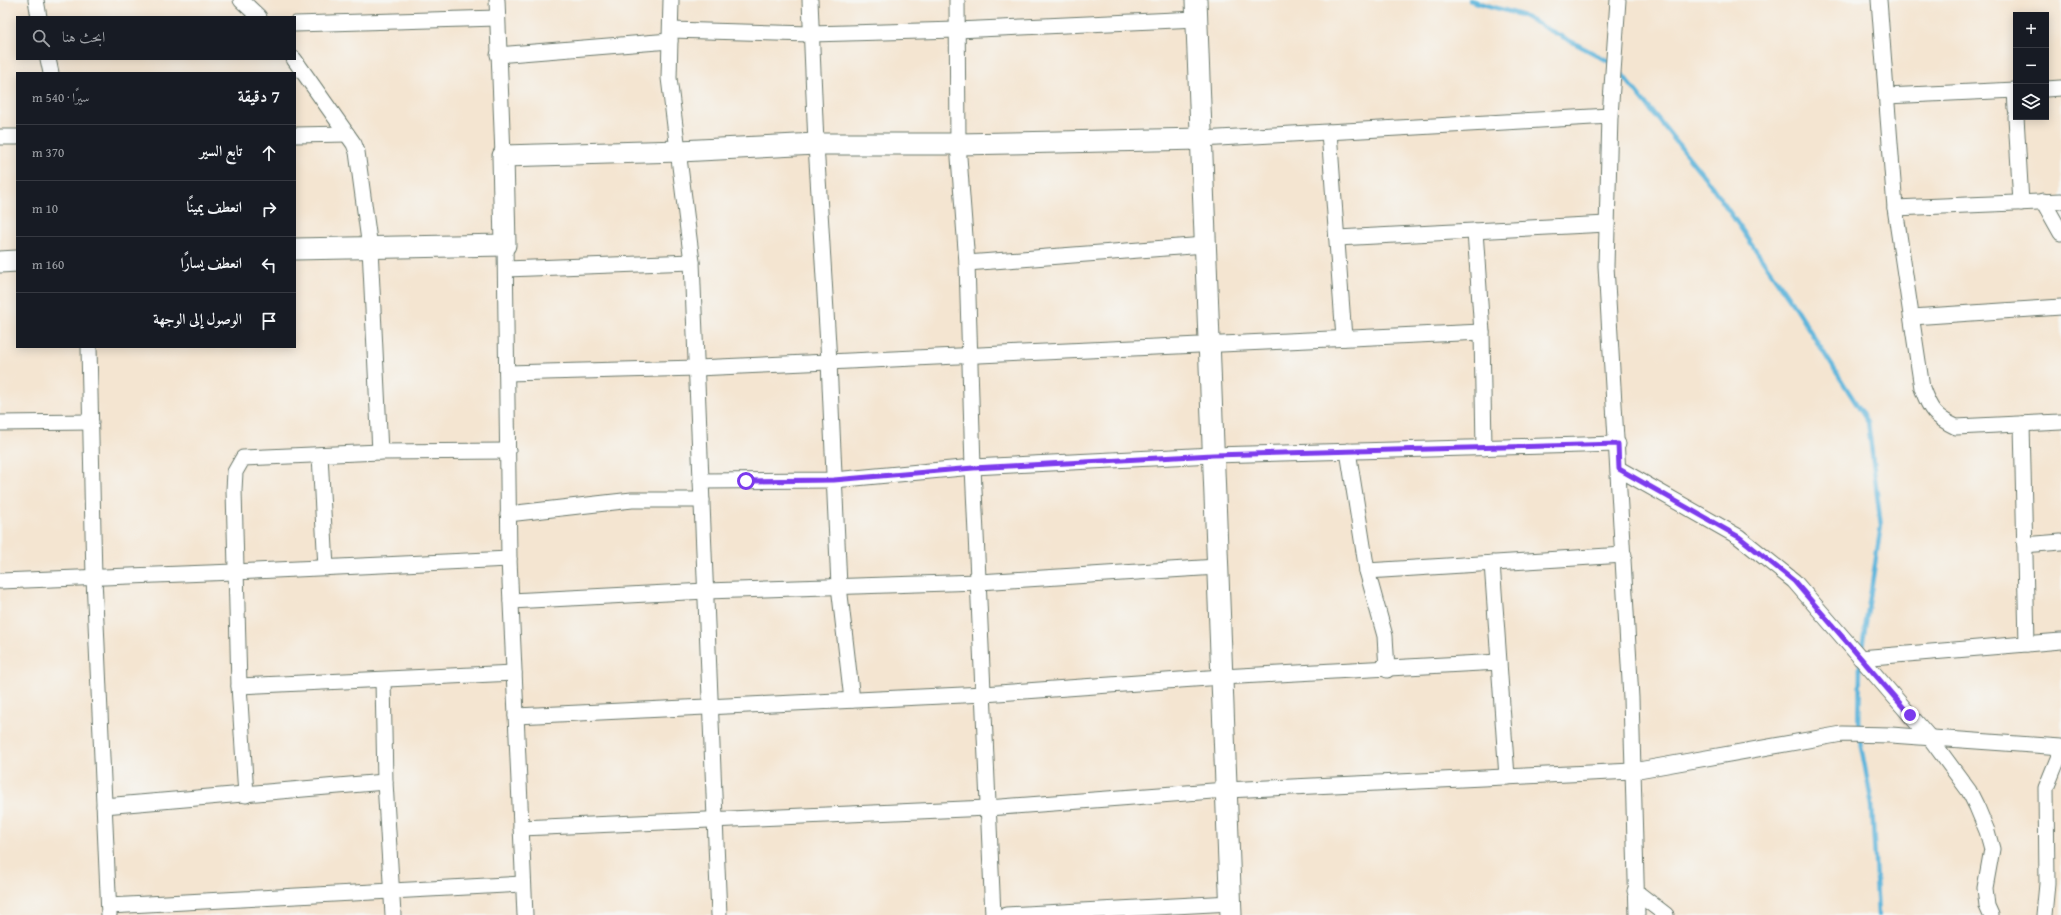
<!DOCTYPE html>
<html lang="ar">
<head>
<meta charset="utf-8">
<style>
  body { margin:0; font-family:"Gentium Book Plus",Amiri,serif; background:#242831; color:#f1f3f6; direction:rtl }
  .controls { position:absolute; right:12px; top:12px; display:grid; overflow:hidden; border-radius:0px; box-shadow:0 2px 10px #0003 }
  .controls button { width:36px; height:36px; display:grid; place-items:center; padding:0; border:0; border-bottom:1px solid #363941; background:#171b24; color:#f1f3f6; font:20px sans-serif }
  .stop { position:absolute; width:12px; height:12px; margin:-9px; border:3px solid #7c3aed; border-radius:50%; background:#fff }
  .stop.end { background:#7c3aed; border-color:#fff; box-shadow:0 1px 4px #0008 }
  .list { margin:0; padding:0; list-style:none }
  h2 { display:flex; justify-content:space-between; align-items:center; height:52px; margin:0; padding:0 16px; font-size:17px }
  h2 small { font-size:13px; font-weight:400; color:#9ea1a6 }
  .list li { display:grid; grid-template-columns:26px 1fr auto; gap:12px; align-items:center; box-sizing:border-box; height:56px; padding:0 16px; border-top:1px solid #363941 }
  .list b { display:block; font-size:15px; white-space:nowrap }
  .list em { font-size:13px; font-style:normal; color:#9ea1a6 }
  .icon { flex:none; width:22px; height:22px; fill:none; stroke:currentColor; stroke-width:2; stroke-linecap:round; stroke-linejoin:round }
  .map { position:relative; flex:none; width:2061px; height:915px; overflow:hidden; direction:ltr }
  .search { position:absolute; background:#171b24; box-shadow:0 2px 10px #0003; left:16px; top:16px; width:280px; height:44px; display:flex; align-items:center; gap:10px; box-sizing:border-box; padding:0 14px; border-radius:0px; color:#9ea1a6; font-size:15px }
  .panel { position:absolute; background:#171b24; box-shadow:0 2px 10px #0003; left:16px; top:72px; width:280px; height:276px; border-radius:0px; direction:rtl }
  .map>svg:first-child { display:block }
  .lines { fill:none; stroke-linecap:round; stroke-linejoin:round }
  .stream { stroke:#5eb5db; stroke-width:4.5 }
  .street-casing { stroke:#6a786b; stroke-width:17 }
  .secondary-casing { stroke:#6a786b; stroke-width:23 }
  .street { stroke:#fff; stroke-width:15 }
  .secondary { stroke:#fff; stroke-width:21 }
  .route { stroke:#7c3aed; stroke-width:5 }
</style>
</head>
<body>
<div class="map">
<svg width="2061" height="915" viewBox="0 0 2061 915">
  <rect width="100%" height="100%" fill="#f6f6f2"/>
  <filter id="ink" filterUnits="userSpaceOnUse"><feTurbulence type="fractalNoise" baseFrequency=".025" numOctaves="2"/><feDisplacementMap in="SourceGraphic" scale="8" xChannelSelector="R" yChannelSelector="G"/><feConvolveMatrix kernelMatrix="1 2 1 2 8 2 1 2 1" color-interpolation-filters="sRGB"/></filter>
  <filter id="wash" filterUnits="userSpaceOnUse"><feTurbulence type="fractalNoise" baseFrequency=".012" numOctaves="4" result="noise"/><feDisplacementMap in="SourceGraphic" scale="16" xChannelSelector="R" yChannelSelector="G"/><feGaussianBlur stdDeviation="0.9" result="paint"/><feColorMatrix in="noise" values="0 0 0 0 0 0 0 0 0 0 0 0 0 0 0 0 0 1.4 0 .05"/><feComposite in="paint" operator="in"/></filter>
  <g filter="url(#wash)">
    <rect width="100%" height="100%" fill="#f4e5d1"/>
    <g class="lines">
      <g class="stream">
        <polyline points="1469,0 1521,15 1612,63"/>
        <polyline points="1617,68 1711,185 1791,301 1868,422 1881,526 1861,654"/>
        <polyline points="1860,663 1859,735 1872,805 1878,915"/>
      </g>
    </g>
  </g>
  <g filter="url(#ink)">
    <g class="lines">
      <defs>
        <g id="street">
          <polyline points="36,0 39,17"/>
          <polyline points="241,0 259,17"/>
          <polyline points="497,0 503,156"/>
          <polyline points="671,0 669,78 692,262 719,915"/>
          <polyline points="810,0 816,144 829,362 839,586 852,700"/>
          <polyline points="957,0 958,144 967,263 973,467 993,915"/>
          <polyline points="1618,0 1610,116 1606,266 1631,698 1637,915"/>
          <path d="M1879,0L1895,208L1922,388C1930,410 1935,417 1956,427L2061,422"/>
          <polyline points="295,24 497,18"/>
          <polyline points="671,30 811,34 957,30 1197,19"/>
          <polyline points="498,55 670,41"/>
          <polyline points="48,59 51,73"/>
          <polyline points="294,59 354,144 357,152 370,248 380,452"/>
          <polyline points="2046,89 2061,88"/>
          <polyline points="2015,90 2016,109"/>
          <polyline points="1886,96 2016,90"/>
          <polyline points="2016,117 2021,203"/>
          <polyline points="1329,132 1344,338"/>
          <polyline points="295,135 347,134"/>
          <polyline points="0,137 17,137"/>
          <polyline points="1201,139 1610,116"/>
          <polyline points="2043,201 2061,233"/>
          <polyline points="1895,208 2061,201"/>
          <polyline points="1475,231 1482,332 1484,448"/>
          <polyline points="1337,238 1607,224"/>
          <polyline points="505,245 509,559 525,915"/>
          <polyline points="967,263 1205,245"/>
          <polyline points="506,269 692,262"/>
          <polyline points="1912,317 2061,307"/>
          <polyline points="89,347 94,578 109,915"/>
          <polyline points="507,373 697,368 1482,332"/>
          <polyline points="0,423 91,422"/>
          <polyline points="2022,424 2027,644"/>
          <polyline points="1348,451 1367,571 1385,636 1387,670"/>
          <polyline points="320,455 326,568"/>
          <polyline points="1619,469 1739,537 1794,581 1930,738 1969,791 1977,807 1987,831 1992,849 1985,888 1987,906 1991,915"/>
          <polyline points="701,481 834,480 973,467 1213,455 1618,444"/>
          <polyline points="508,514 632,500 702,500"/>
          <polyline points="2025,545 2061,542"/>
          <polyline points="1492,563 1499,662"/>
          <polyline points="1367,571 1624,555"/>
          <polyline points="0,581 234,572 509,559"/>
          <polyline points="511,601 706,591 979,582 1217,567"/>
          <polyline points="1860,658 2061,641"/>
          <polyline points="383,680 385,782 393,915"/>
          <polyline points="239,686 514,673"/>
          <polyline points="516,716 984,694 1222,677 1499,662 1507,777"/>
          <polyline points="246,795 239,686 234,490 235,472 243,458 380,452 508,451"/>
          <polyline points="104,806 385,782"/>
          <polyline points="521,828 988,808 1226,790 1633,771 1842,734 1891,735 2061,747"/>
          <polyline points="1635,891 1666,915"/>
          <polyline points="109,906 523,884"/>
          <polyline points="1006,915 1231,903"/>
          <polyline points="2044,915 2047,884 2046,788 2061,751"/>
        </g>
        <g id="secondary">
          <polyline points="1196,0 1231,915"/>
          <polyline points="295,249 505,245 503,156 680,151 816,144 958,144 1201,139"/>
          <polyline points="0,262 17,261"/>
        </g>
      </defs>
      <use href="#street" class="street-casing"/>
      <use href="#secondary" class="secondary-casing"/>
      <use href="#street" class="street"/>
      <use href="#secondary" class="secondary"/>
    </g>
  </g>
  <g class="lines" filter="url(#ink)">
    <polyline class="route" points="746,481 834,480 973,468 1213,455 1618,444 1619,469 1739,537 1794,581 1910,715"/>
  </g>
</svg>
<div class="controls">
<button>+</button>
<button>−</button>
<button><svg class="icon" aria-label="layers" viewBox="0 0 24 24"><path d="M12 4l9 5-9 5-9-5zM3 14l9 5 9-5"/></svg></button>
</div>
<div class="stop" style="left:746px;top:481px"></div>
<div class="stop end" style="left:1910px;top:715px"></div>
<div class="search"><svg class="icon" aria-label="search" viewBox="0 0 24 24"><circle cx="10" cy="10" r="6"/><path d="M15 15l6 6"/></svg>ابحث هنا</div>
<section class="panel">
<h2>7 دقيقة<small>سيرًا · 540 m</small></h2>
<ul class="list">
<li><svg class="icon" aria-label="ahead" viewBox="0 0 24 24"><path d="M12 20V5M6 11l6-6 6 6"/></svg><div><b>تابع السير</b></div><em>370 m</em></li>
<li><svg class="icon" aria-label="right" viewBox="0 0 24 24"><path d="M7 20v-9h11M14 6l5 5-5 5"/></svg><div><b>انعطف يمينًا</b></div><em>10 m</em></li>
<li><svg class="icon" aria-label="left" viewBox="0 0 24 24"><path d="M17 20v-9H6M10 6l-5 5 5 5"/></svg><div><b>انعطف يسارًا</b></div><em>160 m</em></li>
<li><svg class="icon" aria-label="arrive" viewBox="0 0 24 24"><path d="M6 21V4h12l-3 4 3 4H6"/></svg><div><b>الوصول إلى الوجهة</b></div></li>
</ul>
</section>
</div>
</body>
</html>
